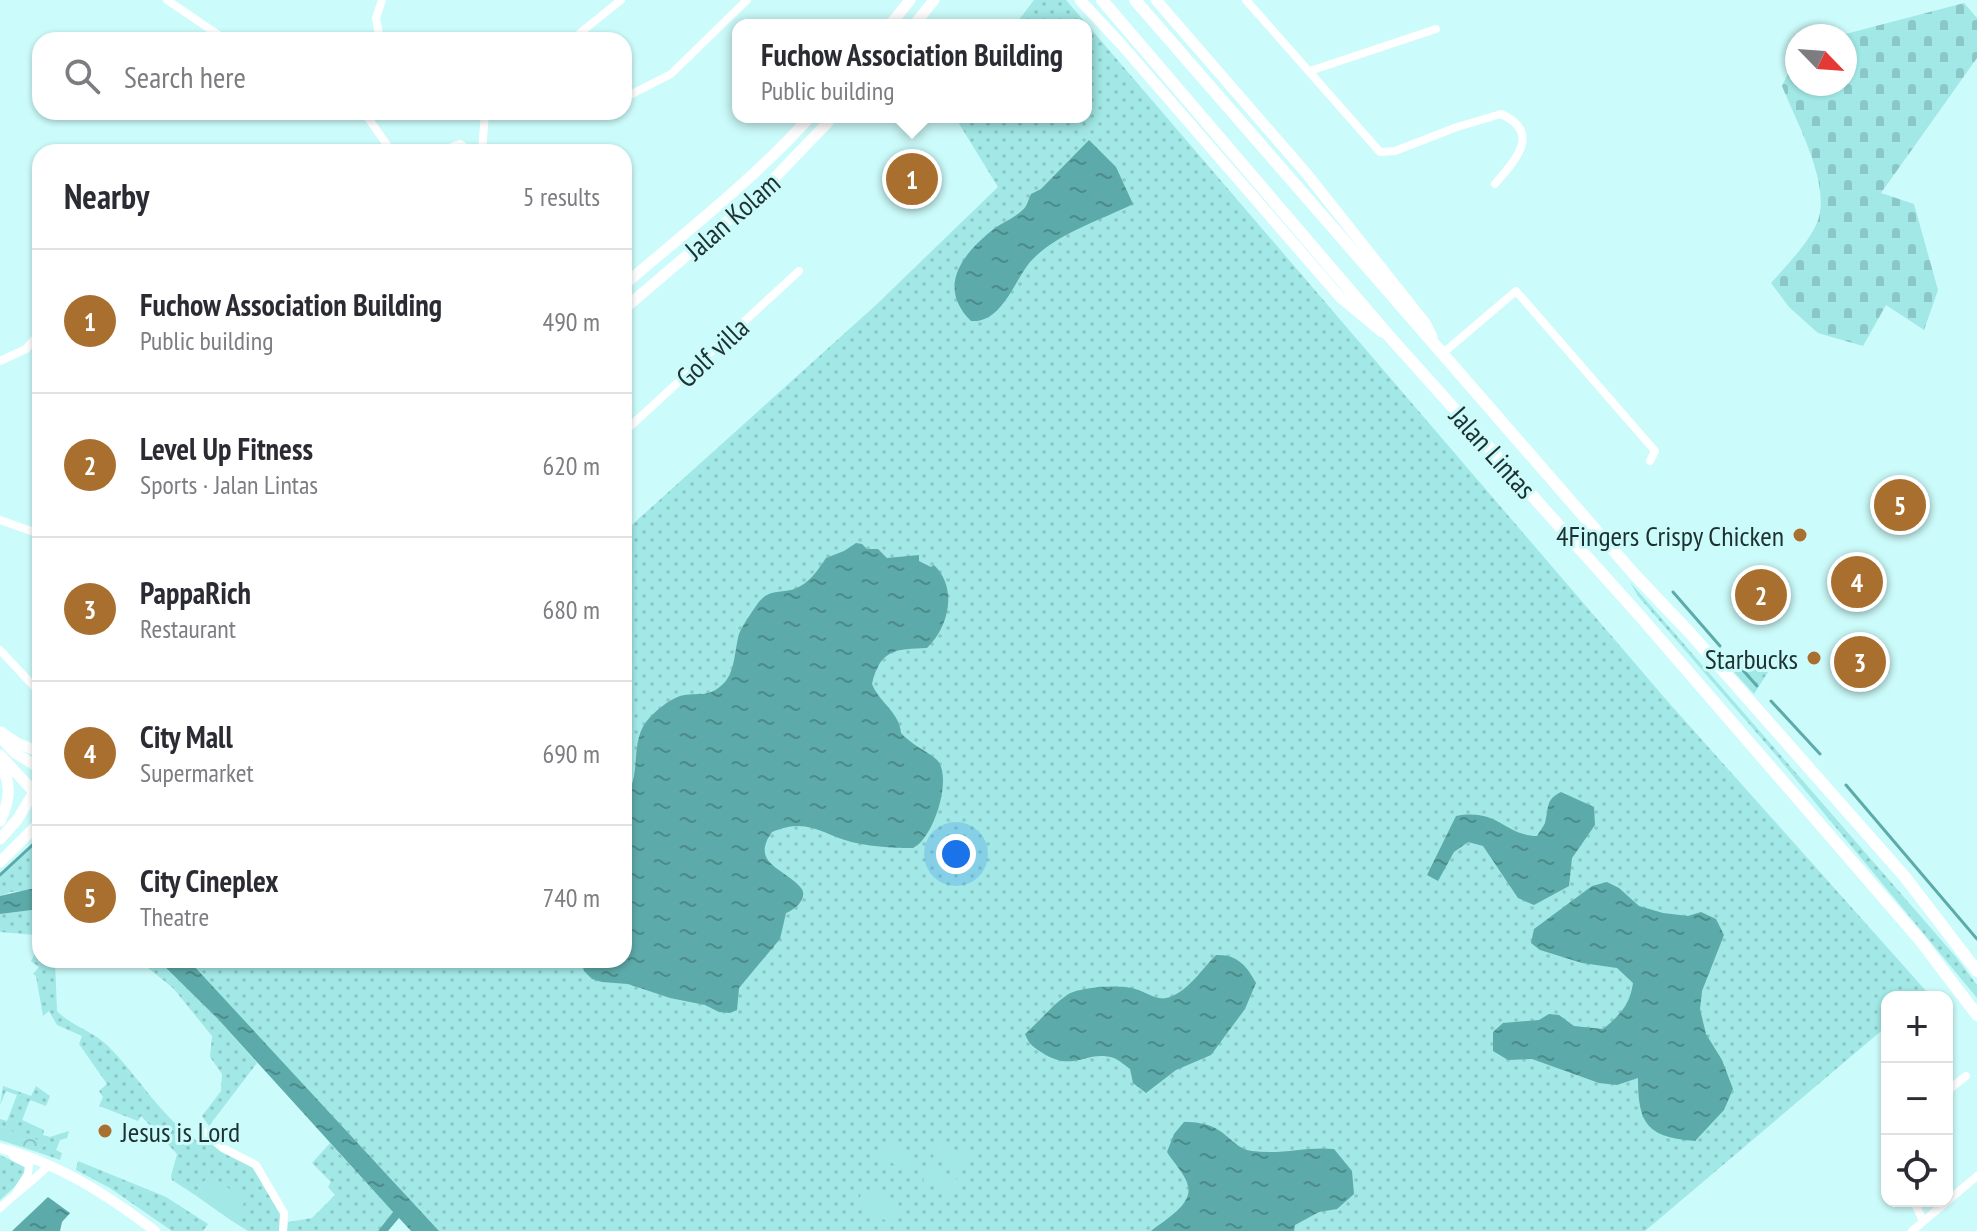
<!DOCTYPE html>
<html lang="en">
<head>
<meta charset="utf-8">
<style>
  body { margin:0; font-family:"PT Sans Narrow",sans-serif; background:#f2f2f3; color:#2b2b33 }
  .controls { position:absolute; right:24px; bottom:24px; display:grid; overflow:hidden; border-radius:16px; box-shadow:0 2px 6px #0004 }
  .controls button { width:72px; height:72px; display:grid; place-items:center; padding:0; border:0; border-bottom:2px solid #e1e1e2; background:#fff; color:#2b2b33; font:40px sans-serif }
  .compass { position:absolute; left:1785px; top:24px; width:72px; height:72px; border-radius:50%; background:#fff; box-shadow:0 2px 6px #0004; rotate:115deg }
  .you { position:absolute; left:956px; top:854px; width:28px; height:28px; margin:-20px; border:6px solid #fff; border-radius:50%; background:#1a73e8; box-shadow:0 0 0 12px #1a73e833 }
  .badge { display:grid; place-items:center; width:52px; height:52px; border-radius:50%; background:#a96f2f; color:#fff; font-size:26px; font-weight:700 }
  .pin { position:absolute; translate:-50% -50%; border:4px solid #fff; box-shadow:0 2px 8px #0006 }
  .popup { position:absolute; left:732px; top:19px; width:360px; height:104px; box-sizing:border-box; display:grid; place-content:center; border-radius:16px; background:#fff; filter:drop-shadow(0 2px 6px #0005); font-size:26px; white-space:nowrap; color:#7c7c81 }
  .popup b { font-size:30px; color:#2b2b33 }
  .popup::after { content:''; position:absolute; left:50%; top:100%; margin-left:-16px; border:16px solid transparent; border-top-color:#fff }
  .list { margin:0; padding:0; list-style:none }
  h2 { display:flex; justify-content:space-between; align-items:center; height:104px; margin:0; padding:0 32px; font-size:34px }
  h2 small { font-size:26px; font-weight:400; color:#7c7c81 }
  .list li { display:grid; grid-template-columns:52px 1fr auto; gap:24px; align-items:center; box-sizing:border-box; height:144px; padding:0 32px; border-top:2px solid #e1e1e2 }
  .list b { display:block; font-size:30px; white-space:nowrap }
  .list p { margin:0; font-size:26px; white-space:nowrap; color:#7c7c81 }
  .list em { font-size:26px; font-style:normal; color:#7c7c81 }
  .icon { flex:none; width:44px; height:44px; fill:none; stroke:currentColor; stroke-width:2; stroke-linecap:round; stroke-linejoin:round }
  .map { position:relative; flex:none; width:1977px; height:1231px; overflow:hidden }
  .search { position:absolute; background:#fff; box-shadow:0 2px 6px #0004; left:32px; top:32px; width:600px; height:88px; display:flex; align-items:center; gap:20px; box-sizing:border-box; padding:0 28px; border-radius:24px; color:#7c7c81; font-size:30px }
  .panel { position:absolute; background:#fff; box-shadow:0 2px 6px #0004; left:32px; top:144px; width:600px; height:824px; border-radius:24px }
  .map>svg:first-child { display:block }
  .grass { fill:url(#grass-dots) }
  .forest { fill:url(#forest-crowns) }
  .cemetery { fill:url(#cemetery-stones) }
  .pitch { fill:#a1e8e6 }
  .water { fill:url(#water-ripples) }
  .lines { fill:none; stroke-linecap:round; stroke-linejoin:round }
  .stream { stroke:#5caaa9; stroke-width:3 }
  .minor { stroke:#fff; stroke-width:8 }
  .tertiary { stroke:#fff; stroke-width:10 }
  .secondary { stroke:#fff; stroke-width:11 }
  .trunk { stroke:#fff; stroke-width:12 }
  .poi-dot { fill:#a96f2f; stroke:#cbfbfa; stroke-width:3 }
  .labels { text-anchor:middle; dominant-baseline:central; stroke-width:6; stroke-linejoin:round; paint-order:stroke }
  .street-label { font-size:28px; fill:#1e3131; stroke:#cbfbfa }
  .poi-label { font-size:28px; fill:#1e3131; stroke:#cbfbfa; text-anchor:end }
</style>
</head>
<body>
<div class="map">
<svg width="1977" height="1231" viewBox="0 0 1977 1231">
  <defs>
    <pattern id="grass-dots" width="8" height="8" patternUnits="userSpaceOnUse" patternTransform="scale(2)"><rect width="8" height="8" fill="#a1e8e6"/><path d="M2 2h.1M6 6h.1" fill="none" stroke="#8ac7c6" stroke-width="1.8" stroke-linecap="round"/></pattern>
    <pattern id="forest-crowns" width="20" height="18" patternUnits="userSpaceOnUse" patternTransform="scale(2)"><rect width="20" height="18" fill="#a1e8e6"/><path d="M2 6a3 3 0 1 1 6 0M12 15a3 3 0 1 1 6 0" fill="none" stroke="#8ac7c6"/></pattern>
    <pattern id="cemetery-stones" width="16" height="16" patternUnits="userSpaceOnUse" patternTransform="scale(2)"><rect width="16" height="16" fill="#a1e8e6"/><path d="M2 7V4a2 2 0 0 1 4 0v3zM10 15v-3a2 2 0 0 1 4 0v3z" fill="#8ac7c6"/></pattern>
    <pattern id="water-ripples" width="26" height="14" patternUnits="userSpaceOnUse" patternTransform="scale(2)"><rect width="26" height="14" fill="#5caaa9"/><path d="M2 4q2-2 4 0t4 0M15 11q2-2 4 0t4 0" fill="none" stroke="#4b8b8a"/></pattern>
  </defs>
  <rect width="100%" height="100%" fill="#cbfbfa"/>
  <g class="grass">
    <polygon points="1034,0 1066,0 1669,703 1927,992 1921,997 1887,997 1887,1026 1645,1231 439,1231 188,960 624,960 624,532 876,305 998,187 955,117 1086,117 1086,25 1015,25"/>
    <polygon points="1630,582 1956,957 1977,985 1977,998 1775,754 1638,596"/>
    <polygon points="1757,662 1768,672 1754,694 1732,670"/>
    <polygon points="40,837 40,889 11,892 0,896 0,873"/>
    <polygon points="40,909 40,925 36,925 36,935 0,932 0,914"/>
    <path d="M37,950H40V960L55,961L57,1011C71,1026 93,1031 108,1046C139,1077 161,1117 197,1141L202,1136L221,1152L252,1167L281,1215V1231H248L232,1221L245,1200L209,1175L195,1195L172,1180L171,1176L177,1154L141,1116L138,1121L99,1106L103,1097L99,1091L107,1084L79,1044L82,1036L57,1025L49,1011L43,1016L36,976L33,974L39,967L31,961Z"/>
    <polygon points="138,960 158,960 218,1019 257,1063 209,1126 202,1116 221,1091 222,1074 210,1057 212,1036 173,988"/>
    <polygon points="3,1086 31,1096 36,1086 50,1096 46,1106 30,1100 22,1120 44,1130 43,1135 50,1137 69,1131 67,1138 60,1140 56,1150 62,1153 60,1160 37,1152 46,1144 0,1127 0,1119 7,1121 17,1095 6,1091 0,1105"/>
    <polygon points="330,1143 393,1212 378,1231 287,1231 288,1222 312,1218 335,1195 328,1187 331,1182 312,1163"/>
    <polygon points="0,1155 27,1168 19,1183 0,1200"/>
    <polygon points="78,1161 166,1197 208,1224 203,1231 172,1231 110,1188 76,1170"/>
  </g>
  <polygon class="forest" points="0,1127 47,1143 37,1152 0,1140"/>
  <path class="cemetery" d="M1964,3L1977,18V58L1881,193L1914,204L1938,290L1924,330L1886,305L1863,346L1818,333L1789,307L1771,283C1786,266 1813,239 1819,217C1829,180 1796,121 1782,86L1797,55V84H1845V36H1838Z"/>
  <g class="pitch">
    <polygon points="886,1142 914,1157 907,1171 879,1156"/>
    <polygon points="939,1143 969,1156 963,1170 933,1157"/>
    <polygon points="929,1167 959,1180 952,1194 923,1181"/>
    <polygon points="209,1175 246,1200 232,1221 195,1195"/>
    <polygon points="864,1188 899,1204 891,1223 856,1206"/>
  </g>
  <g class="water">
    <path d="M1089,140L1116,167L1133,204C1099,221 1055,234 1030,262C1014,281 1002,323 971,321C936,286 963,253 995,228C1005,221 1019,216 1026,206C1028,202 1029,198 1031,194L1041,189Z"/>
    <path d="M856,543L862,544L867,549H878L887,558L919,555V561L931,567L934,565C958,588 949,627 927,648C896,649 880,649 872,684C879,702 900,713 901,733C912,745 925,750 936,759C954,774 934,839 913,848C895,848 874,847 856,843C823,836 809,816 772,832C749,864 786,869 801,888C809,898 794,910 786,913L780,939L739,988L737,1010L730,1013L719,1012L705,1005L670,998L628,984L602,982L592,979L584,971L581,960H624V797C643,778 629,745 646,722C653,713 668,700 680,696C699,691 708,700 725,682C735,671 735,648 739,634C743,624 752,612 758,603C768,590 777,593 791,590C809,585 817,571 826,558L844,551Z"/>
    <path d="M1561,792L1594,807L1595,825L1572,858L1569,886L1534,905L1518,898L1483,846L1468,842L1454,852L1438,881L1427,875L1456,816C1499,808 1503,835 1537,836C1538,834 1545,824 1545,823C1549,808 1545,800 1561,792Z"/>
    <path d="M1607,882L1619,888L1639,906L1663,913L1688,916L1701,912L1716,919L1724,935L1702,991L1700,1009L1706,1034L1722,1060L1733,1089L1724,1110L1695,1141C1648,1137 1638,1125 1638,1078L1617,1085L1599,1083L1532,1059L1508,1060L1493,1051V1032L1503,1023L1539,1020L1549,1014L1559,1015L1574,1026L1603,1029C1620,1015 1630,1005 1633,983L1617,968L1582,963L1540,950L1531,943L1534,929L1592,886Z"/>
    <polygon points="30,889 40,889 40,909 0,914 0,896"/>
    <path d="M1216,955C1237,954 1247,966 1256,983L1245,1009L1211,1055L1176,1070L1146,1093L1133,1083L1130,1069C1126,1066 1119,1060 1114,1058C1085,1049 1074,1074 1041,1052C1032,1046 1029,1044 1025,1034C1039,1022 1052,1005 1067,995C1079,987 1120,984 1135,989C1147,992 1157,1002 1170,997C1189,990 1202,969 1216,955Z"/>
    <polygon points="158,960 188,960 193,965 439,1231 411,1231 399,1218 388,1231 378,1231 393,1212 218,1019"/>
    <path d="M1184,1122C1195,1122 1205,1123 1215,1128C1229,1135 1236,1149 1252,1151C1281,1155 1307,1146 1334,1149L1352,1171L1354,1194L1337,1209L1319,1212L1295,1225L1294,1231H1151C1163,1221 1193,1205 1188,1186C1186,1175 1173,1162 1167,1152L1174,1134Z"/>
    <polygon points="48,1197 70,1213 62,1222 60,1231 12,1231"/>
  </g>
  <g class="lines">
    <g class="stream">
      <polyline points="1673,592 1720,646"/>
      <polyline points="1741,668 1757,686"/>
      <polyline points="1771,701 1820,754"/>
      <polyline points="1846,785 1977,939"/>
      <polyline points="0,875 40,838"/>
    </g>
    <g class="minor">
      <polyline points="167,0 226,40"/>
      <polyline points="382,0 376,18 379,35 387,40"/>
      <path d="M1246,0L1380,152L1395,151L1457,127L1501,114C1543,133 1514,161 1495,184"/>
      <polyline points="580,33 621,0"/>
      <polyline points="1310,71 1436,29"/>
      <polyline points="624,98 671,74 747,0"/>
      <polyline points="364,112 392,152"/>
      <polyline points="438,152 460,144 471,152"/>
      <polyline points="482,152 485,112"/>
      <polyline points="1442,354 1516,291 1655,451 1650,461"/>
      <polyline points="0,361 26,349 40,333"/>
      <polyline points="624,432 799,271"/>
      <polyline points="0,520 34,532 40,538"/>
      <polyline points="0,650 40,693"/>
      <polyline points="1947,1091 1966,1076"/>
      <polyline points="204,1132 223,1148 256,1165 284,1213 283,1231"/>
      <polyline points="1887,1140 1887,1143"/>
      <polyline points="9,1150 14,1157 29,1165 28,1174 17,1191"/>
      <polyline points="1914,1201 1923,1221"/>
      <path d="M0,1208C16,1193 33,1181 48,1166"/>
      <polyline points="1912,1231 1977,1176"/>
    </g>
    <path class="tertiary" d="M0,1148C57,1162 109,1196 155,1231"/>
    <g class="secondary">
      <polyline points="1080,0 1121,44 1340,297 1382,332"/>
      <polyline points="1156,0 1306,173 1425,323 1432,337"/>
      <polyline points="890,25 910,0"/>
      <polyline points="914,25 934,0"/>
      <path d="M624,285C687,231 754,179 810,117"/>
      <polyline points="624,309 760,193 833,117"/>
      <polyline points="1,732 17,743 40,752"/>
      <polyline points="0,737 15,753 40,768"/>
      <polyline points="0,755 34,792 17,820 0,839"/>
      <path d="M0,765C13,783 9,803 0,821"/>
      <polyline points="40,779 34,792 40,805"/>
      <polyline points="0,862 40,822"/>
    </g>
    <g class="trunk">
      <polyline points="1102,0 1389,336 1640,616 1920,940 1977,1015"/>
      <polyline points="1135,0 1634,574 1690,633 1905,877 1977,971"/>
    </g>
  </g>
  <g class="poi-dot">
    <circle cx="1800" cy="535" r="8"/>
    <circle cx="1814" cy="658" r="8"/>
    <circle cx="105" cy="1131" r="8"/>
  </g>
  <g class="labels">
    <g class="street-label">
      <text transform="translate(732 216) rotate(-41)">Jalan Kolam</text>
      <text transform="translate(712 352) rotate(-43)">Golf villa</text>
      <text transform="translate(1493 452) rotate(48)">Jalan Lintas</text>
    </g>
    <g class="poi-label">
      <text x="1784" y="535">4Fingers Crispy Chicken</text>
      <text x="1798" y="658">Starbucks</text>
      <text x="121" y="1131" text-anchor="start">Jesus is Lord</text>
    </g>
  </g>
</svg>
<div class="controls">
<button>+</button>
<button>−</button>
<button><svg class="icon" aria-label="locate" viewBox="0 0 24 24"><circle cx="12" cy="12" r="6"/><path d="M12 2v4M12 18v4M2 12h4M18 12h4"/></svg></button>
</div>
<svg class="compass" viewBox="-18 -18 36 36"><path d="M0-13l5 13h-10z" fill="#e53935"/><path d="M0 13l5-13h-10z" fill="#7c7c81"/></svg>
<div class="you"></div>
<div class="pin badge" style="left:912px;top:179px">1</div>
<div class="popup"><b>Fuchow Association Building</b>Public building</div>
<div class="pin badge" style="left:1761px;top:595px">2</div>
<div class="pin badge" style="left:1860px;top:662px">3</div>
<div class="pin badge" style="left:1857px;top:582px">4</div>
<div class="pin badge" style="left:1900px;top:505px">5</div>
<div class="search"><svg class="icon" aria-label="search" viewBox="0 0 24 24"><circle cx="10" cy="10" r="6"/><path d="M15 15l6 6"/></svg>Search here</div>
<section class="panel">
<h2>Nearby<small>5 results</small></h2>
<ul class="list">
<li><span class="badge">1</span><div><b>Fuchow Association Building</b><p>Public building</p></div><em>490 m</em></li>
<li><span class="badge">2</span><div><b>Level Up Fitness</b><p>Sports · Jalan Lintas</p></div><em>620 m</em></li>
<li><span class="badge">3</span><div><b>PappaRich</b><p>Restaurant</p></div><em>680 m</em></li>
<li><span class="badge">4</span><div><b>City Mall</b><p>Supermarket</p></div><em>690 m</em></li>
<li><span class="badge">5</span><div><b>City Cineplex</b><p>Theatre</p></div><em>740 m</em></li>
</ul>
</section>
</div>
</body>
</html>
